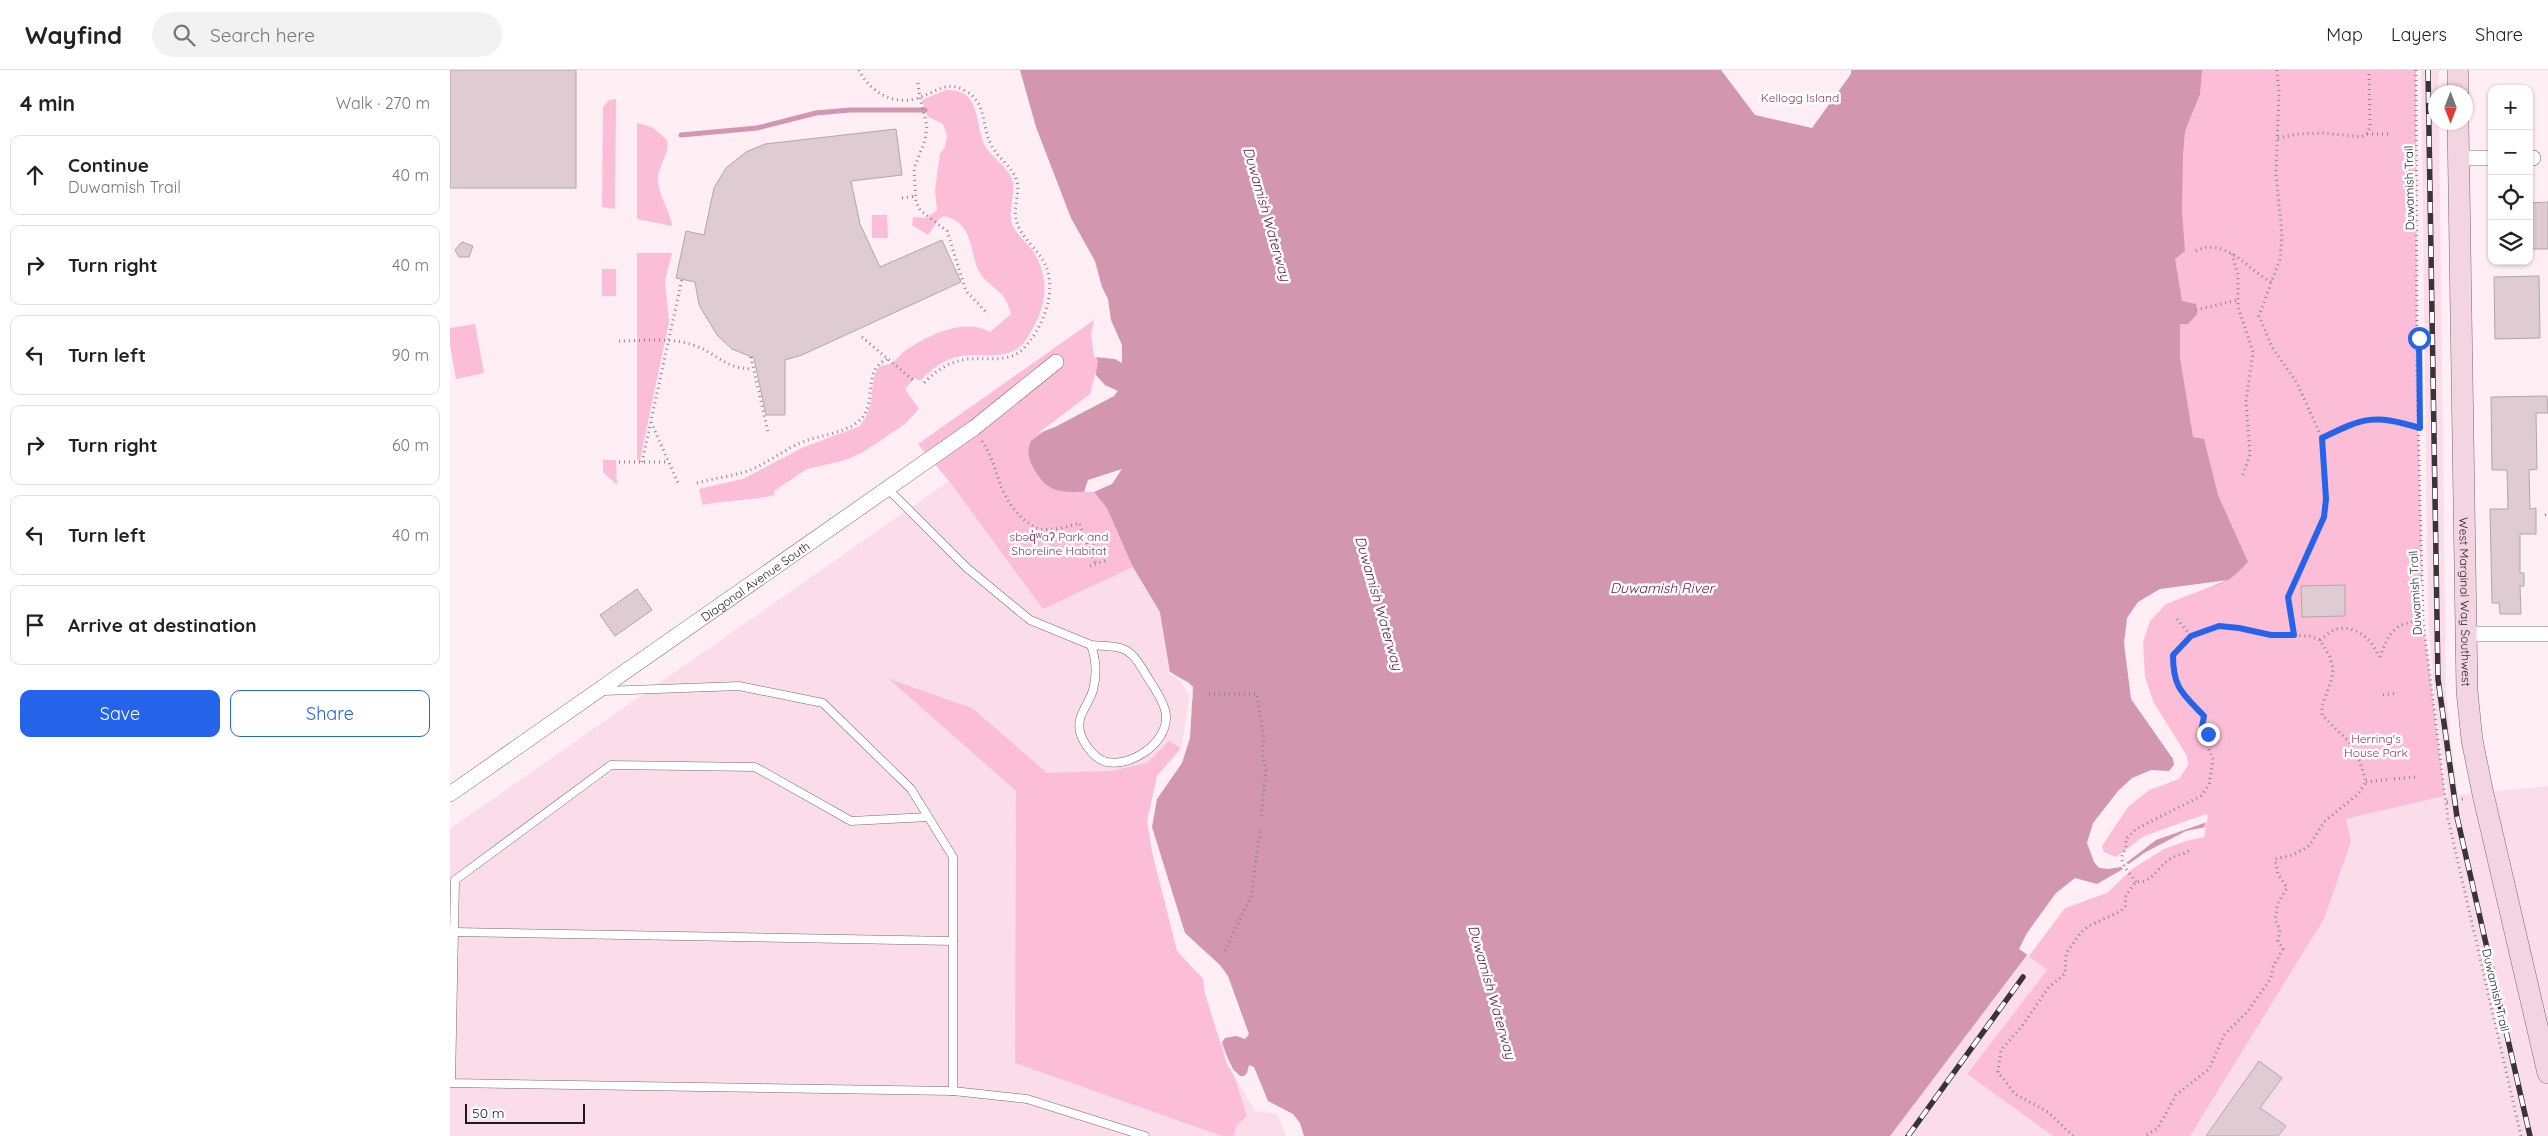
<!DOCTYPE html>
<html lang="en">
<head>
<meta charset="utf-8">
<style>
  body { margin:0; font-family:Quicksand,sans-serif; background:#f2f2f2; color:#222 }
  .controls { position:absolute; right:15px; top:15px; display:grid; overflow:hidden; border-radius:10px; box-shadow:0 1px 4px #0004 }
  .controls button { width:45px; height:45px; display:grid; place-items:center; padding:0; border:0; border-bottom:1px solid #e0e0e0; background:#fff; color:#222; font:25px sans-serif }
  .compass { position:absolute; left:1978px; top:15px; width:45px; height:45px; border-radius:50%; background:#fff; box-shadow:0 1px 4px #0004; rotate:180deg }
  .scale { position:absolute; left:15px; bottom:12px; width:120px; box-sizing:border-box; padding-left:5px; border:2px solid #20191c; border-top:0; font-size:14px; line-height:18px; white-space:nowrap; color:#20191c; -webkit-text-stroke:4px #fff; paint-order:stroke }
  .stop { position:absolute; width:15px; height:15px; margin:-11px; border:4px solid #2563eb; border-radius:50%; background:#fff }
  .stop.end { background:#2563eb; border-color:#fff; box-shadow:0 1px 5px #0008 }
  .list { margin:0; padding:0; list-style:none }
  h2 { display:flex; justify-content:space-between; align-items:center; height:65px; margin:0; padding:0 20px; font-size:21px }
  h2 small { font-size:16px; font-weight:400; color:#767676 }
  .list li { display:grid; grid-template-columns:32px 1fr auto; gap:15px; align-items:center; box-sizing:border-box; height:80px; margin:0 10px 10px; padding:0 10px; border:1px solid #e0e0e0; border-radius:10px }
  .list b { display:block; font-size:19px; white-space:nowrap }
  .list p { margin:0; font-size:16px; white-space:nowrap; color:#767676 }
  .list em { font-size:16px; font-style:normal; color:#767676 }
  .actions { display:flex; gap:10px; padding:15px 20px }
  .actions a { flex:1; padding:11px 0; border:1px solid #2563eb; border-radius:10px; text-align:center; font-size:18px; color:#2563eb }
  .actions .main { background:#2563eb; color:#fff }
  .icon { flex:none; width:28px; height:28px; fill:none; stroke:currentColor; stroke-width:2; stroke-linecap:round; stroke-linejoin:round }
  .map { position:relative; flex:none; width:2098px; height:1066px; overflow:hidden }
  header { display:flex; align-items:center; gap:30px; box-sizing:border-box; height:70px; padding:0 25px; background:#fff; border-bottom:1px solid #e0e0e0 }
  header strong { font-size:24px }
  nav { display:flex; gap:28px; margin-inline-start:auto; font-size:18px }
  .search { width:350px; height:45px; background:#f2f2f2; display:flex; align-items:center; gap:12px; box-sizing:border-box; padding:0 18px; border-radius:28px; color:#767676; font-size:19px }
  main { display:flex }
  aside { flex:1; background:#fff }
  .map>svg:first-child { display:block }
  .built { fill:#fadde8 }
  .green { fill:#fbbed6 }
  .water { fill:#d296ae }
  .pier { fill:#ffeef4 }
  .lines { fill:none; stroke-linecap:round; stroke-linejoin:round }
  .stream { stroke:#d296ae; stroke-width:5 }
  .building { fill:#dfcbd2; stroke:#b7a4ab }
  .service-casing { stroke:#79676d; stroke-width:9 }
  .minor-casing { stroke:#79676d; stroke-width:16 }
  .secondary-casing { stroke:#79676d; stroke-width:22 }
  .path { stroke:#8e8387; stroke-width:3; stroke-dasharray:1 4; stroke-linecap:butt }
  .service { stroke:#fff; stroke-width:8 }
  .minor { stroke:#fff; stroke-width:15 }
  .secondary { stroke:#f3d5e2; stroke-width:21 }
  .rail-casing { stroke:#3c3337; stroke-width:5.5 }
  .rail { stroke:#fff; stroke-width:4; stroke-dasharray:11; stroke-linecap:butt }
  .route { stroke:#2563eb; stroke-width:6 }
  .labels { text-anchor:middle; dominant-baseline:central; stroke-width:5; stroke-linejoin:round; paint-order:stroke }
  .park-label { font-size:12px; fill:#843b5c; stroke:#fff }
  .street-label { font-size:12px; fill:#20191c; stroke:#fff }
  .water-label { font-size:14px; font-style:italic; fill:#5f193c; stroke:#fff }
</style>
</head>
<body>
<header>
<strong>Wayfind</strong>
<div class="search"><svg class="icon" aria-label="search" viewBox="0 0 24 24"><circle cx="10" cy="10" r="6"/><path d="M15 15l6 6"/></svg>Search here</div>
<nav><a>Map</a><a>Layers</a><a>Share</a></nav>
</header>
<main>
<aside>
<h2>4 min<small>Walk · 270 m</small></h2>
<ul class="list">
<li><svg class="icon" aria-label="ahead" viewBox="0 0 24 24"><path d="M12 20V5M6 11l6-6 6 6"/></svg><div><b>Continue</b><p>Duwamish Trail</p></div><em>40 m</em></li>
<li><svg class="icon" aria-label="right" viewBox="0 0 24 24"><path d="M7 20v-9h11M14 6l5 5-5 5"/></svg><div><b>Turn right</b></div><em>40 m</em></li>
<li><svg class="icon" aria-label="left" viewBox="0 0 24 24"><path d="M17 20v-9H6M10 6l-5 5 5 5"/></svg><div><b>Turn left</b></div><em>90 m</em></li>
<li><svg class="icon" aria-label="right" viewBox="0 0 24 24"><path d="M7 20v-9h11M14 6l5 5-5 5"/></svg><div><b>Turn right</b></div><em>60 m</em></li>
<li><svg class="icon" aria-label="left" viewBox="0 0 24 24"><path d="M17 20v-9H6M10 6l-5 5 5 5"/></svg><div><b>Turn left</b></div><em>40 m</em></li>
<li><svg class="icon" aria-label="arrive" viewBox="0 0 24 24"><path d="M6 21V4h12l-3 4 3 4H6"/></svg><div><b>Arrive at destination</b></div></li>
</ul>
<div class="actions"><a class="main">Save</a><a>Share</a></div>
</aside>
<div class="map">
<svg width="2098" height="1066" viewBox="0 0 2098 1066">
  <rect width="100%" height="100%" fill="#ffeef4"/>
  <g class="built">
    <polygon points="1971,0 1989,0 1986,52 1989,53 1996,621 2002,679 2008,725 2098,716 2098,1066 1740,1066 1874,849 1896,749 1998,726 1986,641 1978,548"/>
    <polygon points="499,411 593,538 683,497 710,542 720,602 732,610 743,626 829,1042 839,1066 0,1066 0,759"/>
    <polygon points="1561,874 1597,900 1517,1004 1603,1066 1415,1066"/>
  </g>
  <g class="green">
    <polygon points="1672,0 1966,0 1967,306 1973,551 1995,726 1896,749 1901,771 1874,849 1740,1066 1603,1066 1517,1004 1597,900 1577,885 1603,849 1666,790 1652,784 1649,776 1701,634 1693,608 1691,572 1698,550 1732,514"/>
    <path d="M496,20C534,19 523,57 537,79C544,89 556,96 561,107C568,123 556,141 563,156C566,163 572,168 577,174C587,184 592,197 594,211C597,233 587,253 575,271C561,292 531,283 511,286C493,289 482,299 470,311L465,308L455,319L469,339L455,354L413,382L396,390L357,399L324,421L325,425C301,431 277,430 253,435L249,419L293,409L354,377L410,356C428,332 417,315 429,297C433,295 437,295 440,294C445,292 450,284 455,281C476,266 515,247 540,262L561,244C556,221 544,221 531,205C518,186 527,154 494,146L489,149L478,165L462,155L463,147L477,148L487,140L485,120L490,84L495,77L497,66L493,54L477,46L472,30Z"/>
    <polygon points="166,29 165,139 152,137 153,37 159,30"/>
    <path d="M187,53L202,57L217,70C220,85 207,96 208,111C209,127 220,140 222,156L187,149Z"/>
    <polygon points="594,131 788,513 732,693 743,617 720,602 710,541 683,497 593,539 499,411 468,374 644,250"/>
    <polygon points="422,145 437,145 438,168 422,168"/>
    <polygon points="187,183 222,183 215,211 219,252 190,390 187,390"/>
    <rect x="152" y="199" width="14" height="27"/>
    <polygon points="25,254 34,303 6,309 0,275 0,258"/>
    <polygon points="153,390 166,390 167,415 153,402"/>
    <polygon points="439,609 522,638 597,703 661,701 697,693 719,671 733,680 753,909 797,1046 786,1056 784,1066 772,1066 565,993 566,721"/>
  </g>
  <path class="water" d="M546,0H1271L1305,45L1362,58L1401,4V0H1752L1750,24L1735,61L1733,84L1732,142L1735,181L1725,189L1732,231L1746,234L1747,244L1738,254H1730V288L1743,367L1754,369L1768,425L1798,492C1792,498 1785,506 1778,510C1762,520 1728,521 1713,532C1659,574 1712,654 1736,697L1697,717L1676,735L1649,776L1652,784L1666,790L1695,768L1756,746L1752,766L1725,772L1614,836L1440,1066H839L829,1042L807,1039L779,993L753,909L729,882L700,751L710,707L733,680L743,626L732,610L720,602L710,542L683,497L657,438L644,422C613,421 599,427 583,397C578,388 577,380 581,371L642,326L648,292L644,280V250Z"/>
  <g class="pier">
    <polygon points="544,0 570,0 586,57 621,148 645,191 652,217 658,229 661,250 672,275 672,293 665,289 644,287 641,264 644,250 636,236 592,132"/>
    <polygon points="645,304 655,315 668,321 664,326 605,357 587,364 640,324"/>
    <polygon points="672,399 662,414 644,422 634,422 638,410"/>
    <polygon points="1778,510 1716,534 1700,551 1693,572 1695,607 1704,633 1737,686 1738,695 1729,709 1699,720 1678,737 1652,776 1654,782 1666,787 1694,766 1756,744 1758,746 1757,752 1706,770 1676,793 1679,794 1694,783 1736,761 1756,757 1754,767 1736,771 1714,779 1682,799 1657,823 1615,838 1579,886 1569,879 1577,863 1606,823 1625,808 1647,814 1673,799 1671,797 1658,799 1649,798 1644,792 1637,773 1643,753 1668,721 1682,708 1701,700 1719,701 1724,695 1723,689 1681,629 1674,573 1677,548 1688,532 1710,519"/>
    <polygon points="720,602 739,613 743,617 740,668 732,693 707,729 702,757 735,863 770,895 778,906 799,964 795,969 786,966 775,968 771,974 783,999 790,1006 794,1006 797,1003 799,995 804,997 818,1031 843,1044 850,1053 854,1066 836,1066 827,1044 805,1041 777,994 755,924 753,909 727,881 702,782 697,751 707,706 731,678 740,626 730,611 718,603"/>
  </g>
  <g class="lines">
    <polyline class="stream" points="231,65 307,58 366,43 400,40 475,40"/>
  </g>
  <g class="building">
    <rect x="0" y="0" width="126" height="118"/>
    <polygon points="446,59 452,105 401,111 410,154 430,197 492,170 511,212 352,285 335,290 335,345 316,345 304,288 282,279 267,265 249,235 245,212 226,208 236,161 254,165 264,118 276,98 296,82 315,74"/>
    <polygon points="2098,132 2098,179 2079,179 2079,133"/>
    <polygon points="12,172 23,176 19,187 9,187 5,180"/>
    <polygon points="2089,206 2090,268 2045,269 2044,207"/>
    <polygon points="2097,326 2098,343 2086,343 2087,399 2079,400 2080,439 2086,438 2086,464 2070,464 2070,503 2074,503 2074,516 2070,516 2071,544 2050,544 2049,533 2042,533 2040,439 2058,439 2057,400 2042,400 2041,327"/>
    <polygon points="1895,515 1895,546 1852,547 1851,516"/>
    <polygon points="187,519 202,540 165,566 150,545"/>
    <polygon points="1809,991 1832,1008 1810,1038 1836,1056 1828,1066 1756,1066"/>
  </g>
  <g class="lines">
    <defs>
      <g id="service">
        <path d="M437,418L517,498L580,550L641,575C646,589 647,605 643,620C639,635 626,645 630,662C633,673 645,690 657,692C681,697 715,674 716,649C717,636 705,619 698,608C679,576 677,577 641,575"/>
        <polyline points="153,621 289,616 373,633 461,719 503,787 503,1021"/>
        <polyline points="478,747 401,751 305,697 161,695 5,810 1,1013 503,1021 577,1029 695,1066"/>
        <polyline points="4,862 503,871"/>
      </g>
      <g id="minor">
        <polyline points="2009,88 2042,88"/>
        <polyline points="2079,88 2083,88"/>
        <polyline points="2016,564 2096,564"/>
        <path id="s1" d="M0,724L524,358L606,292"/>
      </g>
      <g id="secondary">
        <polyline points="2008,0 2008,22"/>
        <path id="s2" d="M2008,52L2017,621L2022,670L2033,724L2098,1003"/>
      </g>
    </defs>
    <use href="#service" class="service-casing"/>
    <use href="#minor" class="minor-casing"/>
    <use href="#secondary" class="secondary-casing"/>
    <g class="path">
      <path d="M409,0C420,22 443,36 468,28C484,23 497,10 514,20C539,33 530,58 543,78C550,90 563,97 567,112C570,124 563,137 566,149C570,170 596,183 599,207C603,231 591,259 575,277C560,294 538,287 518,289C500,291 485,301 473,314"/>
      <polyline points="1827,0 1829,23 1826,103 1832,164 1830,189 1809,246 1822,277 1847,313 1872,368 1876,429 1874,447 1838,527 1845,565"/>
      <polyline points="1966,0 1967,306 1973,551 1998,749 2071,1066"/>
      <polyline points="468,13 470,28 477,56 475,70 464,99 466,132 470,140 497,161 516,221 538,244"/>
      <polyline points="1917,64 1942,64"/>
      <polyline points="1828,68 1847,64 1874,63 1911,67 1917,64 1920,57 1919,0"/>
      <polyline points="452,128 466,126"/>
      <path d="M1746,181C1775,166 1797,199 1821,212"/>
      <polyline points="1782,184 1788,205 1788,237 1803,282 1796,331 1800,385 1792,407"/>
      <polyline points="1746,240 1788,230"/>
      <polyline points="412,267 463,310"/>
      <path d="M169,271C193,271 221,267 243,275C267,283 275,299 303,299"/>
      <polyline points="301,287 318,362"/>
      <polyline points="201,352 228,413"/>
      <path d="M1872,368C1915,347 1923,344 1970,358"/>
      <path d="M532,371C541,384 545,399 550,414C556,430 570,451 587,458C598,462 618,457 629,453L646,494"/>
      <polyline points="169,392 218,392"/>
      <polyline points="192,392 232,209"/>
      <path d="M247,413C267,407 289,406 307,397C323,389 337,378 355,371C371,365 395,363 409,351C429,334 410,300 438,289"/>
      <polyline points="2095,445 2098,444"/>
      <polyline points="639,477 648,473"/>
      <polyline points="640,496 657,490"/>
      <polyline points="1727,549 1741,566"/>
      <path d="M1870,570C1875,567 1881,560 1887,559C1906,554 1923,571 1929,587"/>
      <path d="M1930,587C1938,563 1946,551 1973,551"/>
      <polyline points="759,624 807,624 814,670 812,684 816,700 811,748"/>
      <polyline points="1933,625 1948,623"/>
      <polyline points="1944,709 1965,707"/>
      <polyline points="1916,712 1941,709"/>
      <polyline points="1997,732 2016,728"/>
      <path d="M1686,812C1679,802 1665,790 1676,779V769L1686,759L1751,726L1759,715L1763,690L1758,676V664L1752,657L1754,646C1732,623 1723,618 1723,585L1741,566L1769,556L1789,558L1821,565L1859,566L1870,570L1880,587L1883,598L1882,608L1872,636V645L1900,673L1910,692L1916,712L1908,724L1874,752L1859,776L1843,785L1825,789L1828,804L1837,818L1828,833L1825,849L1830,860L1828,871L1833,879L1823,897L1821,908L1798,941L1774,965L1759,999L1726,1025L1708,1058L1695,1066"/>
      <polyline points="775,881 801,826 810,760"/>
      <path d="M1623,1066L1598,1042L1565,1024L1548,1002L1551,980L1572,956L1599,917L1615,904L1616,884L1630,863L1639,856L1671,841L1675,836L1676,825L1686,812C1703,813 1707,797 1720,789C1728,784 1735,785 1741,779"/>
    </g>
    <use href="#service" class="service"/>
    <use href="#minor" class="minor"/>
    <use href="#secondary" class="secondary"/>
    <defs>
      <g id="rail">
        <polyline points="1978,0 1988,609 2007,747 2080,1066"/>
        <polyline points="1458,1066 1573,907"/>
      </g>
    </defs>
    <use href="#rail" class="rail-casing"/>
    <use href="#rail" class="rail"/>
  </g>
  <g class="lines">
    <path class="route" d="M1758,664L1752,657L1754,646C1732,623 1723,618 1723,585L1741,566L1769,556L1789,558L1821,565H1844L1838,527L1874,447L1876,429L1872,368C1915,347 1923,344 1970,358L1969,268"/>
  </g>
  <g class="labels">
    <g class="park-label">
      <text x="1350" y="27">Kellogg Island</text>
      <text x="609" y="466">sbəq̓ʷaʔ Park and<tspan x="609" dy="14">Shoreline Habitat</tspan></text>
      <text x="1926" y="668">Herring's<tspan x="1926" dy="14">House Park</tspan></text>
    </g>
    <g class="street-label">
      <text transform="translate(1959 118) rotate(-91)">Duwamish Trail</text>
      <text stroke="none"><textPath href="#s1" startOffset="372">Diagonal Avenue South</textPath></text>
      <text transform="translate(1965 523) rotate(-93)">Duwamish Trail</text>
      <text stroke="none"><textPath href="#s2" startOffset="480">West Marginal Way Southwest</textPath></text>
      <text transform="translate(2046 920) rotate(77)">Duwamish Trail</text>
    </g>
    <g class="water-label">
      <text transform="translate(817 144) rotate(74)">Duwamish Waterway</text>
      <text x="1212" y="518">Duwamish River</text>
      <text transform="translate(929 533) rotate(74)">Duwamish Waterway</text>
      <text transform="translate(1042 922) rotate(74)">Duwamish Waterway</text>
    </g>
  </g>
</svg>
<div class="controls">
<button>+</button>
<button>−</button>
<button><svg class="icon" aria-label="locate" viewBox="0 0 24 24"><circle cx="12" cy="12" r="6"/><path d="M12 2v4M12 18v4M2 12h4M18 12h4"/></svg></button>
<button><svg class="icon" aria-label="layers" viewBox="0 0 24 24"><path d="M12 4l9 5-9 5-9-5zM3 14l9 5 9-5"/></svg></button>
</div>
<svg class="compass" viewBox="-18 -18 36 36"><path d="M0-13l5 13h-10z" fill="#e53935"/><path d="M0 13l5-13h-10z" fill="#767676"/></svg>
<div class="scale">50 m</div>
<div class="stop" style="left:1969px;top:268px"></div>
<div class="stop end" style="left:1758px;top:664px"></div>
</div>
</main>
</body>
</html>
